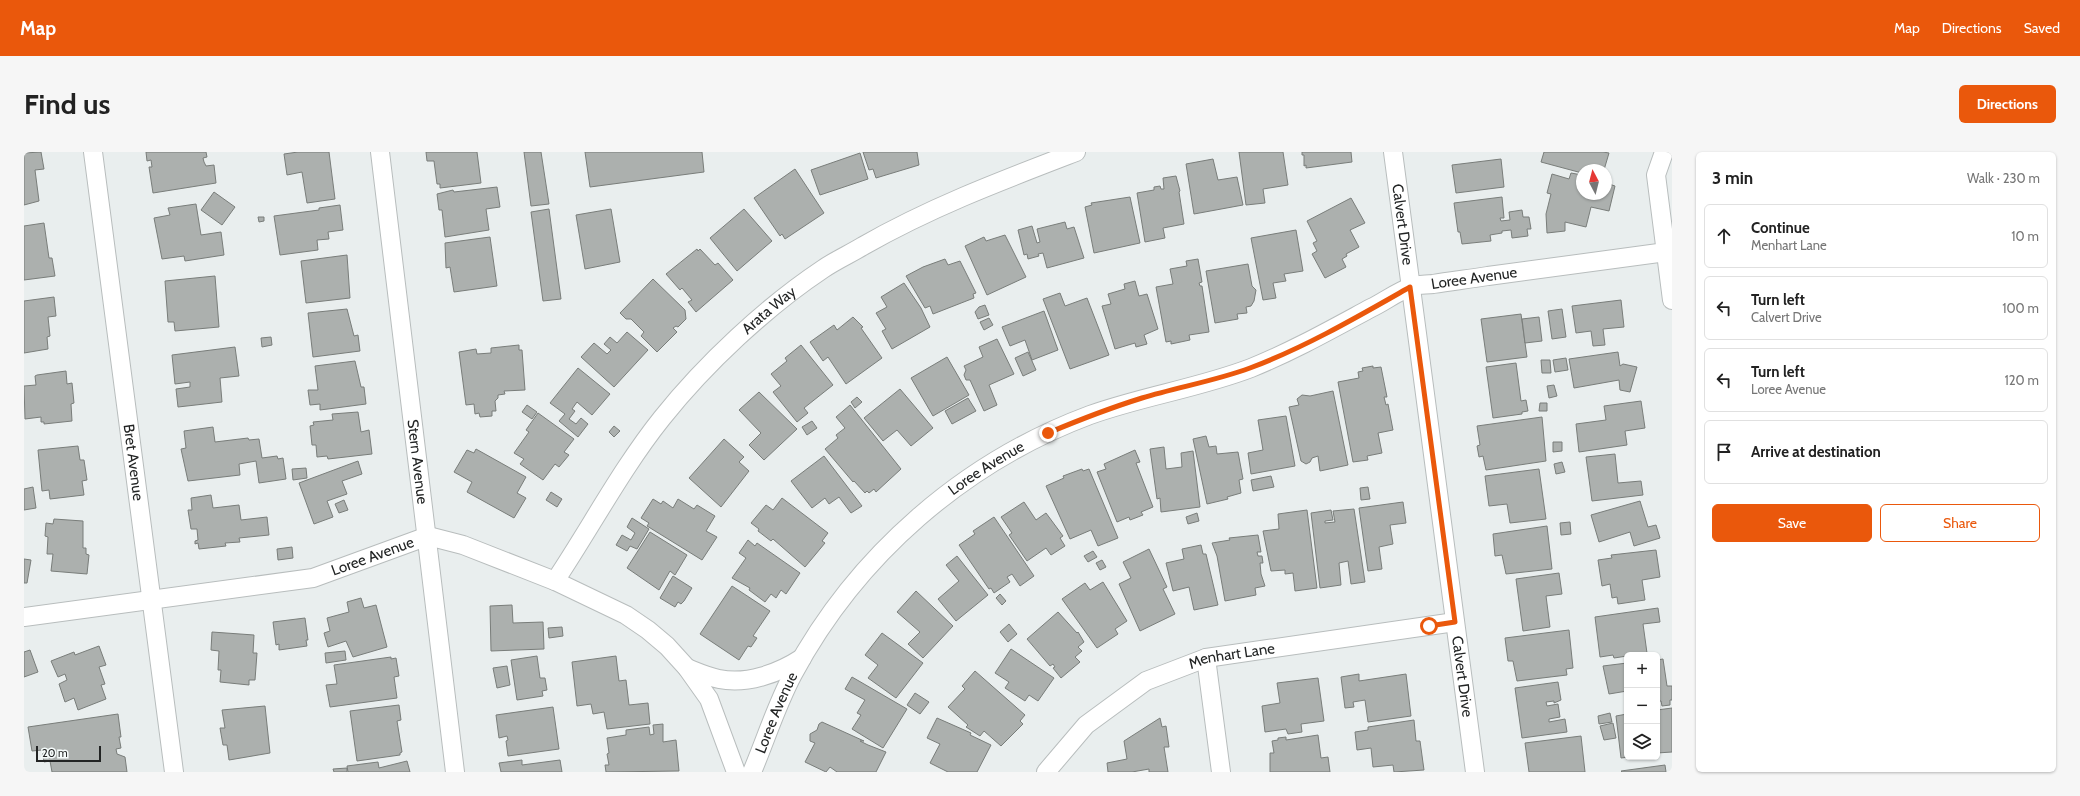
<!DOCTYPE html>
<html lang="en">
<head>
<meta charset="utf-8">
<style>
  body { margin:0; font-family:Cabin,sans-serif; background:#f6f6f6; color:#222 }
  .controls { position:absolute; right:12px; bottom:12px; display:grid; overflow:hidden; border-radius:6px; box-shadow:0 1px 3px #0004 }
  .controls button { width:36px; height:36px; display:grid; place-items:center; padding:0; border:0; border-bottom:1px solid #e0e0e0; background:#fff; color:#222; font:20px sans-serif }
  .compass { position:absolute; left:1552px; top:12px; width:36px; height:36px; border-radius:50%; background:#fff; box-shadow:0 1px 3px #0004; rotate:353deg }
  .scale { position:absolute; left:12px; bottom:10px; width:65px; box-sizing:border-box; padding-left:4px; border:2px solid #222424; border-top:0; font-size:11px; line-height:14px; white-space:nowrap; color:#222424; -webkit-text-stroke:3px #f6fcfb; paint-order:stroke }
  .stop { position:absolute; width:12px; height:12px; margin:-9px; border:3px solid #ea580c; border-radius:50%; background:#fff }
  .stop.end { background:#ea580c; border-color:#fff; box-shadow:0 1px 4px #0008 }
  .list { margin:0; padding:0; list-style:none }
  h2 { display:flex; justify-content:space-between; align-items:center; height:52px; margin:0; padding:0 16px; font-size:17px }
  h2 small { font-size:13px; font-weight:400; color:#767676 }
  .list li { display:grid; grid-template-columns:26px 1fr auto; gap:12px; align-items:center; box-sizing:border-box; height:64px; margin:0 8px 8px; padding:0 8px; border:1px solid #e0e0e0; border-radius:6px }
  .list b { display:block; font-size:15px; white-space:nowrap }
  .list p { margin:0; font-size:13px; white-space:nowrap; color:#767676 }
  .list em { font-size:13px; font-style:normal; color:#767676 }
  .actions { display:flex; gap:8px; padding:12px 16px }
  .actions a { flex:1; padding:9px 0; border:1px solid #ea580c; border-radius:6px; text-align:center; font-size:14px; color:#ea580c }
  .actions .main { background:#ea580c; color:#fff }
  .icon { flex:none; width:22px; height:22px; fill:none; stroke:currentColor; stroke-width:2; stroke-linecap:round; stroke-linejoin:round }
  .map { position:relative; flex:none; width:1648px; height:620px; overflow:hidden; border-radius:6px }
  header { display:flex; align-items:center; gap:24px; box-sizing:border-box; height:56px; padding:0 20px; background:#ea580c; color:#fff }
  header strong { font-size:19px }
  nav { display:flex; gap:22px; margin-inline-start:auto; font-size:14px }
  .intro { display:flex; align-items:center; justify-content:space-between; box-sizing:border-box; height:96px; padding:0 24px }
  h1 { margin:0; font-size:28px }
  .button { padding:10px 18px; border-radius:6px; background:#ea580c; color:#fff; font-size:14px; font-weight:700 }
  main { display:flex; gap:24px; padding:0 24px }
  aside { flex:1; background:#fff; border-radius:6px; box-shadow:0 1px 3px #0004 }
  .map>svg:first-child { display:block }
  .building { fill:#acb0ae; stroke:#797d7a }
  .lines { fill:none; stroke-linecap:round; stroke-linejoin:round }
  .street-casing { stroke:#b8bdbd; stroke-width:20 }
  .street { stroke:#fff; stroke-width:18 }
  .route { stroke:#ea580c; stroke-width:5 }
  .labels { text-anchor:middle; dominant-baseline:central; stroke-width:3; stroke-linejoin:round; paint-order:stroke }
  .street-label { font-size:15px; fill:#222424; stroke:#f6fcfb }
</style>
</head>
<body>
<header>
<strong>Map</strong>
<nav><a>Map</a><a>Directions</a><a>Saved</a></nav>
</header>
<div class="intro"><h1>Find us</h1><a class="button">Directions</a></div>
<main>
<div class="map">
<svg width="1648" height="620" viewBox="0 0 1648 620">
  <rect width="100%" height="100%" fill="#e9eeee"/>
  <g class="building">
    <polygon points="17,0 20,17 11,18 15,49 0,53 0,1"/>
    <polygon points="122,0 182,0 183,5 179,6 180,10 182,14 190,13 192,31 129,41 125,15 128,15 127,8 123,9"/>
    <polygon points="274,0 305,0 311,47 283,51 278,20 263,23 260,2"/>
    <polygon points="402,0 453,0 457,31 416,36 416,32 413,32 410,9 403,9"/>
    <polygon points="500,0 517,0 525,52 507,54"/>
    <polygon points="561,0 678,0 680,20 566,35"/>
    <polygon points="839,0 893,0 895,13 852,26 849,17 845,18"/>
    <polygon points="1215,0 1259,0 1264,33 1239,37 1241,51 1222,53"/>
    <polygon points="1278,0 1327,0 1328,10 1282,16 1282,13 1280,14 1280,3 1278,3"/>
    <polygon points="1520,0 1579,0 1585,1 1580,18 1558,18 1558,21 1517,10"/>
    <polygon points="836,1 844,27 796,43 787,18"/>
    <polygon points="1189,7 1194,28 1213,25 1219,53 1170,62 1162,12"/>
    <polygon points="1477,7 1480,35 1432,41 1428,13"/>
    <polygon points="771,17 800,61 761,87 758,82 756,84 730,46"/>
    <polygon points="1547,21 1558,23 1558,42 1582,42 1582,31 1591,34 1585,59 1567,55 1562,75 1541,70 1541,79 1523,81 1522,62 1527,42 1523,41 1528,22 1545,27"/>
    <polygon points="1152,24 1156,39 1155,40 1160,72 1139,76 1141,86 1121,90 1113,41 1130,38 1130,35 1136,34 1137,37 1140,37 1139,26"/>
    <polygon points="473,35 476,55 462,57 465,78 421,85 418,58 415,58 413,42 429,38 430,40"/>
    <polygon points="190,40 211,55 198,73 177,58"/>
    <polygon points="1106,45 1116,91 1070,101 1061,55 1068,53 1067,51"/>
    <polygon points="1478,45 1480,66 1476,66 1477,69 1486,68 1485,60 1498,58 1499,65 1505,65 1507,77 1503,77 1504,84 1488,86 1487,78 1478,79 1478,81 1466,83 1467,89 1438,92 1436,80 1434,80 1430,51"/>
    <polygon points="1327,46 1341,71 1326,78 1335,95 1322,102 1323,104 1318,107 1322,115 1301,126 1288,102 1293,99 1289,91 1293,89 1283,69"/>
    <polygon points="172,52 177,83 197,80 200,103 161,109 160,104 138,107 130,66 146,63 144,56"/>
    <polygon points="316,53 319,78 304,80 305,87 293,88 294,98 256,103 250,64 295,58 295,56"/>
    <polygon points="525,57 537,147 519,149 507,60"/>
    <polygon points="587,57 596,110 561,117 552,63"/>
    <polygon points="720,57 748,89 713,119 686,86"/>
    <polygon points="234,65 240,65 240,69 235,70"/>
    <polygon points="1041,70 1043,77 1050,75 1060,106 1023,116 1019,101 1014,102 1015,104 1004,107 1003,102 1000,103 994,78 1008,74 1013,91 1016,90 1013,77"/>
    <polygon points="20,71 25,106 28,106 31,124 0,128 0,74"/>
    <polygon points="1272,78 1279,119 1260,122 1262,129 1249,131 1252,146 1239,148 1227,86"/>
    <polygon points="981,83 1002,125 963,143 941,94 960,85 962,89"/>
    <polygon points="466,85 473,134 430,140 426,115 422,116 421,91"/>
    <polygon points="673,97 674,99 676,97 691,113 694,111 709,128 672,160 664,150 668,148 658,136 656,138 642,122"/>
    <polygon points="323,103 326,146 282,151 277,109"/>
    <polygon points="921,107 924,113 936,109 952,141 949,142 950,146 909,162 906,154 901,156 882,124 899,115"/>
    <polygon points="1174,107 1178,130 1175,131 1176,134 1178,134 1185,180 1165,183 1166,188 1147,192 1147,189 1142,190 1132,135 1149,132 1146,117 1163,114 1162,109"/>
    <polygon points="1224,112 1228,134 1232,138 1230,149 1227,154 1222,155 1223,161 1213,162 1214,167 1191,171 1182,119"/>
    <polygon points="191,124 195,175 151,179 150,170 144,170 141,129"/>
    <polygon points="629,127 661,158 662,167 654,175 652,174 649,176 653,180 633,200 617,184 620,180 607,167 602,167 596,161"/>
    <polygon points="1111,129 1115,144 1123,142 1134,177 1120,183 1123,192 1112,195 1111,191 1091,197 1078,154 1087,152 1084,142 1101,137 1100,132"/>
    <polygon points="880,131 897,156 906,175 868,197 858,179 862,177 852,161 863,155 857,145"/>
    <polygon points="1036,141 1041,154 1063,146 1085,203 1046,217 1019,147"/>
    <polygon points="30,145 32,164 24,165 26,184 23,185 24,197 0,201 0,149"/>
    <polygon points="1597,148 1600,175 1579,177 1581,193 1569,194 1567,179 1552,181 1548,154"/>
    <polygon points="961,153 965,163 954,167 951,160 955,155"/>
    <polygon points="323,157 330,184 334,183 336,199 289,205 284,161"/>
    <polygon points="1538,157 1542,185 1528,187 1524,159"/>
    <polygon points="1020,159 1034,198 1008,208 1001,188 986,194 978,175"/>
    <polygon points="1497,162 1503,205 1463,210 1457,167"/>
    <polygon points="829,165 839,175 837,176 858,206 822,232 804,205 799,209 786,190 810,173 813,178"/>
    <polygon points="1515,165 1518,189 1501,191 1498,167"/>
    <polygon points="965,166 969,173 960,178 956,170"/>
    <polygon points="603,180 624,198 590,235 557,205 570,191 583,202 587,198 580,192 586,185 593,191"/>
    <polygon points="247,185 248,193 238,195 237,186"/>
    <polygon points="973,187 990,222 965,233 973,253 960,259 946,228 942,228 940,223 942,218 940,214 959,205 955,195"/>
    <polygon points="495,193 495,198 498,198 501,238 480,239 481,242 474,243 474,246 471,249 472,259 468,259 468,264 456,265 455,261 451,262 450,252 442,253 435,200 452,197 453,202 467,201 467,196"/>
    <polygon points="777,193 809,233 780,256 784,261 773,270 749,240 757,234 747,222 763,209 761,206"/>
    <polygon points="211,195 215,224 196,226 198,250 154,255 152,237 166,235 166,230 151,232 148,203"/>
    <polygon points="1004,200 1012,218 999,224 991,206"/>
    <polygon points="1594,200 1596,214 1599,212 1613,215 1606,240 1596,238 1595,228 1550,236 1545,207"/>
    <polygon points="923,205 945,243 909,264 887,226"/>
    <polygon points="1542,206 1544,218 1531,220 1529,208"/>
    <polygon points="1517,208 1526,208 1527,221 1518,221"/>
    <polygon points="331,209 337,235 340,235 342,252 296,258 296,252 286,253 284,238 294,238 291,214"/>
    <polygon points="1492,211 1497,249 1502,248 1504,259 1498,260 1498,262 1469,266 1462,215"/>
    <polygon points="1349,214 1349,216 1357,215 1363,245 1360,245 1362,253 1364,252 1369,278 1354,281 1358,301 1343,304 1344,308 1329,310 1314,230 1335,226 1334,220 1339,219 1338,216"/>
    <polygon points="554,216 586,242 568,263 553,250 548,257 551,259 545,267 552,272 557,266 564,272 554,285 535,269 541,262 526,251"/>
    <polygon points="42,219 43,232 48,231 50,251 47,252 48,269 20,272 20,270 17,270 17,265 1,267 0,234 12,233 11,224 13,223"/>
    <polygon points="1530,233 1533,244 1525,246 1523,234"/>
    <polygon points="876,237 909,276 887,294 873,278 859,289 840,266"/>
    <polygon points="1309,239 1324,313 1296,319 1294,304 1288,306 1286,310 1282,312 1277,309 1265,255 1275,253 1273,247 1278,243 1286,244"/>
    <polygon points="735,240 773,277 740,308 725,293 737,281 715,258"/>
    <polygon points="833,245 838,250 831,256 827,250"/>
    <polygon points="944,246 952,259 928,272 921,259"/>
    <polygon points="1617,249 1621,276 1601,279 1603,293 1555,300 1552,272 1582,268 1580,254"/>
    <polygon points="1516,251 1523,251 1523,259 1515,259"/>
    <polygon points="503,253 513,260 508,267 498,260"/>
    <polygon points="826,253 877,317 852,340 850,337 845,341 843,339 841,341 830,329 829,330 801,297 814,286 812,283 821,276 812,265"/>
    <polygon points="334,260 337,280 345,278 348,302 304,307 303,304 293,305 292,293 288,293 286,274 290,273 289,270 309,268 308,262"/>
    <polygon points="514,261 550,287 540,300 545,303 535,315 531,312 519,328 496,312 500,307 490,301 505,280 502,278"/>
    <polygon points="1262,264 1271,314 1227,322 1224,301 1239,298 1234,268"/>
    <polygon points="1518,265 1522,309 1462,318 1459,304 1455,305 1453,294 1456,293 1453,274"/>
    <polygon points="788,269 793,276 783,283 778,275"/>
    <polygon points="590,274 596,279 590,285 585,280"/>
    <polygon points="189,275 191,290 224,286 225,288 235,287 238,306 253,304 254,307 259,306 262,327 235,331 232,309 215,312 216,323 164,329 157,297 162,296 160,279"/>
    <polygon points="1182,284 1185,295 1192,294 1193,302 1214,300 1219,327 1215,328 1217,341 1203,345 1204,347 1183,352 1169,287"/>
    <polygon points="700,287 720,305 715,310 725,319 697,355 665,326"/>
    <polygon points="1529,290 1538,290 1538,299 1529,300"/>
    <polygon points="54,294 56,308 60,308 63,328 58,329 60,343 26,347 25,338 18,339 14,298"/>
    <polygon points="1140,295 1142,317 1158,315 1157,301 1169,299 1176,355 1137,360 1136,346 1133,347 1126,297"/>
    <polygon points="452,297 502,325 493,341 502,346 490,366 443,340 448,330 430,320 443,298 450,301"/>
    <polygon points="1111,298 1116,310 1112,311 1129,355 1117,360 1119,363 1106,368 1105,365 1093,370 1073,320 1082,317 1080,312"/>
    <polygon points="1591,302 1594,331 1617,329 1619,343 1568,349 1562,305"/>
    <polygon points="800,304 838,354 827,361 815,345 805,352 801,346 788,356 767,329"/>
    <polygon points="334,309 338,322 318,329 323,342 303,349 309,365 290,372 275,331"/>
    <polygon points="1538,310 1541,320 1532,322 1530,312"/>
    <polygon points="282,316 283,326 269,328 268,317"/>
    <polygon points="1058,317 1059,319 1065,317 1094,386 1074,394 1067,378 1046,387 1022,334 1040,326 1039,324"/>
    <polygon points="1515,317 1522,367 1486,371 1483,352 1465,354 1461,324"/>
    <polygon points="1247,324 1250,335 1229,339 1227,328"/>
    <polygon points="9,335 12,356 0,358 0,337"/>
    <polygon points="1344,335 1346,347 1337,348 1336,336"/>
    <polygon points="527,340 538,347 533,355 522,348"/>
    <polygon points="187,343 189,356 215,353 217,368 243,365 245,383 215,386 216,390 201,391 202,394 175,397 174,391 171,392 171,389 174,388 173,377 167,377 164,358 168,358 167,346"/>
    <polygon points="758,346 804,381 798,389 801,391 781,415 749,387 747,389 734,379 735,377 727,371 742,353 749,358"/>
    <polygon points="629,347 637,352 639,349 649,356 654,347 670,357 673,353 691,364 682,379 693,385 678,408 623,374 625,371 617,366"/>
    <polygon points="320,348 324,358 315,361 311,352"/>
    <polygon points="1616,349 1624,375 1632,373 1636,386 1610,394 1606,380 1575,390 1567,363"/>
    <polygon points="1000,350 1012,368 1022,361 1039,384 1036,386 1041,394 1027,403 1022,396 1003,409 985,383 988,381 977,365"/>
    <polygon points="1379,350 1382,371 1366,373 1369,392 1355,395 1358,417 1344,419 1335,356"/>
    <polygon points="1330,357 1341,430 1327,432 1324,409 1315,411 1317,433 1296,436 1287,361 1307,358 1309,368 1301,369 1301,371 1311,370 1309,359"/>
    <polygon points="1283,358 1293,436 1271,439 1269,421 1261,422 1261,418 1247,419 1239,379 1255,377 1254,362"/>
    <polygon points="1173,361 1175,369 1164,372 1162,365"/>
    <polygon points="970,365 1010,424 996,434 988,422 983,425 986,430 970,441 967,436 965,437 935,393 951,382 949,379"/>
    <polygon points="608,366 625,377 613,397 606,394 603,399 592,393 598,383 607,388 611,381 603,375"/>
    <polygon points="30,367 59,369 59,396 62,396 62,402 65,403 63,422 27,419 29,402 23,402 24,385 21,384 22,371 29,372"/>
    <polygon points="1546,370 1547,382 1537,383 1536,371"/>
    <polygon points="1523,374 1528,417 1482,422 1478,403 1471,404 1469,382"/>
    <polygon points="626,380 663,403 651,423 646,419 635,438 603,416"/>
    <polygon points="1234,383 1237,400 1233,400 1234,404 1238,404 1239,411 1236,411 1237,422 1241,434 1231,436 1232,443 1201,449 1193,404 1188,391 1206,388 1205,386"/>
    <polygon points="724,388 731,394 733,391 776,421 762,442 757,438 752,446 747,442 741,450 725,438 726,436 708,426 722,406 715,401"/>
    <polygon points="1177,393 1179,402 1182,402 1194,453 1170,458 1165,435 1149,439 1142,411 1160,407 1158,397"/>
    <polygon points="268,395 269,406 254,408 253,397"/>
    <polygon points="1125,397 1143,435 1139,437 1151,462 1116,479 1095,432 1107,426 1099,410"/>
    <polygon points="1632,398 1636,425 1618,428 1621,448 1594,452 1593,445 1588,446 1586,432 1578,434 1574,408 1588,406 1587,403"/>
    <polygon points="1069,399 1073,405 1064,410 1060,404"/>
    <polygon points="933,404 964,443 932,469 914,447 935,429 922,413"/>
    <polygon points="0,407 7,408 3,431 0,431"/>
    <polygon points="1078,408 1082,415 1076,418 1072,411"/>
    <polygon points="1535,421 1538,442 1522,444 1526,475 1499,479 1492,427"/>
    <polygon points="649,424 668,436 660,449 657,452 654,450 651,455 636,446"/>
    <polygon points="1079,430 1103,469 1091,477 1094,482 1073,496 1038,447 1061,431 1066,438"/>
    <polygon points="708,434 746,459 729,484 733,486 727,495 724,494 715,508 676,482"/>
    <polygon points="892,439 929,474 899,506 884,492 896,480 873,460"/>
    <polygon points="976,442 982,449 978,453 972,446"/>
    <polygon points="337,446 340,456 352,453 363,495 329,505 322,489 304,495 300,481 306,479 303,466 325,460 323,450"/>
    <polygon points="488,453 489,471 519,470 520,497 467,499 466,454"/>
    <polygon points="1634,456 1636,470 1619,472 1623,501 1590,506 1589,503 1576,505 1571,465"/>
    <polygon points="1034,460 1053,481 1054,480 1060,490 1054,495 1058,499 1051,505 1056,510 1037,526 1029,516 1031,515 1029,512 1026,514 1003,487"/>
    <polygon points="281,466 284,488 282,488 283,494 255,498 255,492 252,493 249,470"/>
    <polygon points="985,472 993,482 984,490 976,480"/>
    <polygon points="538,475 539,484 525,486 524,476"/>
    <polygon points="1545,478 1549,516 1542,517 1543,523 1493,529 1489,509 1484,509 1481,486"/>
    <polygon points="188,480 230,483 229,501 233,501 231,528 225,528 225,533 196,530 197,518 194,518 195,499 187,498"/>
    <polygon points="858,481 899,511 872,546 844,526 854,513 841,503"/>
    <polygon points="75,494 82,513 75,515 81,532 77,533 82,547 54,558 50,546 41,550 35,532 43,528 41,522 34,525 27,509 50,500 51,503"/>
    <polygon points="987,497 1030,526 1014,549 1005,543 1001,549 981,536 985,530 971,521"/>
    <polygon points="6,498 14,520 0,525 0,500"/>
    <polygon points="321,499 322,508 302,511 301,501"/>
    <polygon points="513,504 516,526 521,526 523,538 518,539 519,544 493,548 487,508"/>
    <polygon points="592,504 595,529 602,528 605,553 624,551 626,572 583,577 580,560 569,562 567,552 553,554 548,510"/>
    <polygon points="367,505 367,507 372,506 375,524 370,525 373,546 306,555 302,533 313,532 310,513"/>
    <polygon points="1639,507 1643,534 1648,534 1648,548 1646,548 1646,553 1638,554 1637,549 1633,549 1633,508"/>
    <polygon points="1603,511 1603,539 1585,542 1579,514"/>
    <polygon points="483,514 486,533 473,536 469,516"/>
    <polygon points="951,519 1001,563 996,569 999,572 977,594 960,579 956,584 942,575 944,573 924,555 941,537 938,534"/>
    <polygon points="1335,522 1335,529 1382,522 1387,564 1344,570 1341,548 1329,550 1330,555 1321,556 1317,525"/>
    <polygon points="828,525 883,557 859,596 828,577 837,563 833,561 841,548 821,537"/>
    <polygon points="1294,526 1300,569 1277,572 1278,580 1264,582 1262,577 1241,580 1238,554 1256,551 1253,531"/>
    <polygon points="1534,530 1537,548 1530,551 1530,549 1522,550 1523,554 1534,552 1536,565 1525,567 1525,570 1541,567 1543,580 1498,586 1491,536"/>
    <polygon points="891,541 905,550 896,562 883,553"/>
    <polygon points="375,553 377,568 373,569 378,600 376,601 376,603 333,609 326,559"/>
    <polygon points="241,554 246,601 205,608 203,593 199,593 196,576 201,576 198,558"/>
    <polygon points="529,555 535,597 484,604 482,589 484,588 483,584 475,586 472,563"/>
    <polygon points="1648,556 1648,600 1633,601 1633,558"/>
    <polygon points="1586,561 1588,570 1575,572 1574,564"/>
    <polygon points="94,562 97,585 95,585 97,596 92,597 93,602 101,605 103,620 28,620 26,609 20,610 18,598 8,599 4,575"/>
    <polygon points="1603,562 1603,605 1605,605 1597,606 1592,564"/>
    <polygon points="913,566 947,581 946,583 967,593 953,620 924,620 906,611 916,592 903,586"/>
    <polygon points="1136,566 1138,575 1142,574 1145,595 1140,595 1144,620 1125,620 1125,617 1108,620 1084,620 1083,611 1103,607 1100,589"/>
    <polygon points="1390,568 1392,589 1396,589 1400,618 1370,620 1369,613 1349,615 1347,596 1333,598 1331,580 1344,578 1344,575"/>
    <polygon points="798,570 840,589 836,589 844,593 862,600 852,620 813,620 806,615 802,620 781,610 791,591 786,589 786,582 793,578 795,572"/>
    <polygon points="1589,571 1592,586 1580,588 1576,574"/>
    <polygon points="639,572 639,590 652,588 655,619 582,620 581,613 585,613 583,602 585,601 583,586 602,583 602,578 625,575 626,583 630,582 629,573"/>
    <polygon points="1294,583 1297,606 1304,605 1306,620 1246,620 1246,601 1250,601 1248,589 1254,588 1254,586 1262,585 1262,588"/>
    <polygon points="1557,584 1561,620 1505,620 1501,591"/>
    <polygon points="498,608 498,613 536,608 538,620 477,620 475,611"/>
    <polygon points="383,609 386,620 324,620 323,614 354,610 355,616"/>
    <polygon points="1641,613 1642,620 1598,620 1597,619"/>
    <polygon points="323,616 323,620 310,620 309,617"/>
  </g>
  <g class="lines">
    <defs>
      <g id="street">
        <path id="s1" d="M69,0L150,620"/>
        <path id="s2" d="M356,0L431,620"/>
        <path id="s3" d="M1369,0L1451,620"/>
        <polyline points="1640,0 1632,23 1648,148"/>
        <path id="s4" d="M531,429C567,375 598,316 638,266C681,212 742,155 799,117C812,108 826,102 839,94C907,55 979,28 1052,0"/>
        <path id="s5" d="M0,465L289,426L404,384L439,393L531,429L602,463L624,478L643,494L663,516L685,547L712,620"/>
        <polyline points="1182,506 1197,620"/>
        <path d="M663,516C673,520 684,525 695,527C723,533 755,521 778,506"/>
        <path id="s6" d="M728,620C742,587 752,554 769,522C833,403 940,310 1066,263C1119,244 1175,236 1227,216C1269,199 1308,177 1347,156C1360,150 1374,139 1387,135C1393,132 1402,133 1409,132C1427,129 1446,127 1464,124C1524,116 1583,108 1642,100"/>
        <path id="s7" d="M1022,620L1062,573L1122,529L1182,506L1431,470"/>
      </g>
    </defs>
    <use href="#street" class="street-casing"/>
    <use href="#street" class="street"/>
  </g>
  <g class="lines">
    <path class="route" d="M1024,281C1055,268 1086,256 1118,246C1154,235 1191,229 1226,216C1282,195 1335,164 1386,135L1431,470L1405,474"/>
  </g>
  <g class="labels">
    <g class="street-label">
      <text stroke="none"><textPath href="#s3" startOffset="73">Calvert Drive</textPath></text>
      <text stroke="none"><textPath href="#s6" startOffset="920">Loree Avenue</textPath></text>
      <text stroke="none"><textPath href="#s4" startOffset="347">Arata Way</textPath></text>
      <text stroke="none"><textPath href="#s1" startOffset="313">Bret Avenue</textPath></text>
      <text stroke="none"><textPath href="#s2" startOffset="312">Stern Avenue</textPath></text>
      <text stroke="none"><textPath href="#s6" startOffset="392">Loree Avenue</textPath></text>
      <text stroke="none"><textPath href="#s5" startOffset="355">Loree Avenue</textPath></text>
      <text stroke="none"><textPath href="#s7" startOffset="226">Menhart Lane</textPath></text>
      <text stroke="none"><textPath href="#s3" startOffset="529">Calvert Drive</textPath></text>
      <text stroke="none"><textPath href="#s6" startOffset="64">Loree Avenue</textPath></text>
    </g>
  </g>
</svg>
<div class="controls">
<button>+</button>
<button>−</button>
<button><svg class="icon" aria-label="layers" viewBox="0 0 24 24"><path d="M12 4l9 5-9 5-9-5zM3 14l9 5 9-5"/></svg></button>
</div>
<svg class="compass" viewBox="-18 -18 36 36"><path d="M0-13l5 13h-10z" fill="#e53935"/><path d="M0 13l5-13h-10z" fill="#767676"/></svg>
<div class="scale">20 m</div>
<div class="stop" style="left:1405px;top:474px"></div>
<div class="stop end" style="left:1024px;top:281px"></div>
</div>
<aside>
<h2>3 min<small>Walk · 230 m</small></h2>
<ul class="list">
<li><svg class="icon" aria-label="ahead" viewBox="0 0 24 24"><path d="M12 20V5M6 11l6-6 6 6"/></svg><div><b>Continue</b><p>Menhart Lane</p></div><em>10 m</em></li>
<li><svg class="icon" aria-label="left" viewBox="0 0 24 24"><path d="M17 20v-9H6M10 6l-5 5 5 5"/></svg><div><b>Turn left</b><p>Calvert Drive</p></div><em>100 m</em></li>
<li><svg class="icon" aria-label="left" viewBox="0 0 24 24"><path d="M17 20v-9H6M10 6l-5 5 5 5"/></svg><div><b>Turn left</b><p>Loree Avenue</p></div><em>120 m</em></li>
<li><svg class="icon" aria-label="arrive" viewBox="0 0 24 24"><path d="M6 21V4h12l-3 4 3 4H6"/></svg><div><b>Arrive at destination</b></div></li>
</ul>
<div class="actions"><a class="main">Save</a><a>Share</a></div>
</aside>
</main>
</body>
</html>
